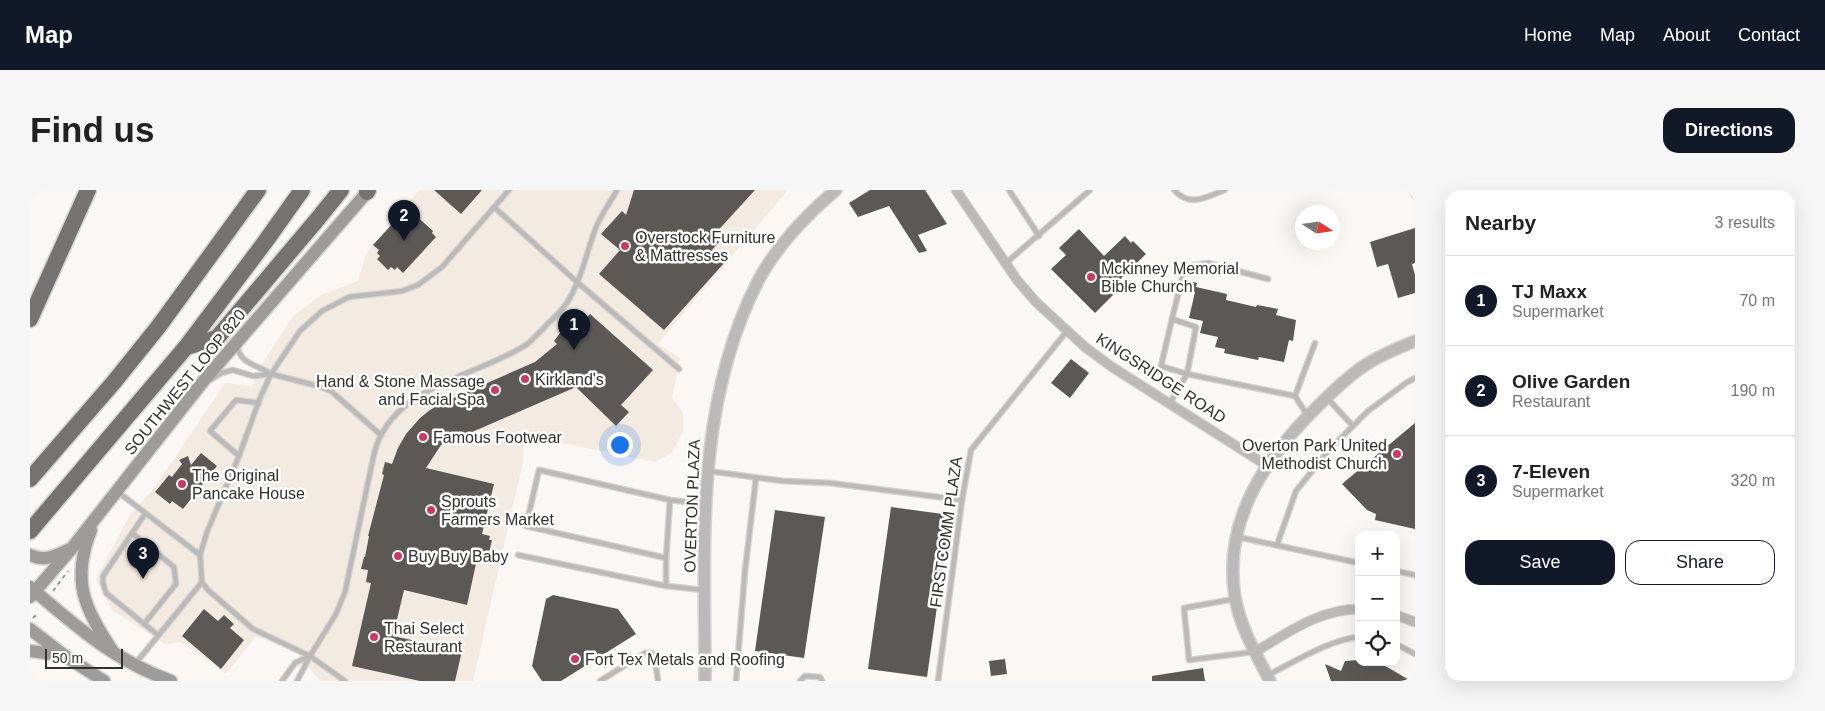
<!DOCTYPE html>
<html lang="en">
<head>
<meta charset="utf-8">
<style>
  body { margin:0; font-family:Helvetica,sans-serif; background:#f6f6f6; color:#222 }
  .controls { position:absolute; right:15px; bottom:15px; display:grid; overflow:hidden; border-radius:10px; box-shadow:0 5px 20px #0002 }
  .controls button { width:45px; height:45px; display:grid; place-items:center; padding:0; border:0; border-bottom:1px solid #e0e0e0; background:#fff; color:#222; font:25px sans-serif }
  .compass { position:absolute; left:1265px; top:15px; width:45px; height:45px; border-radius:50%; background:#fff; box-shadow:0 5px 20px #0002; rotate:102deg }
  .scale { position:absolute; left:15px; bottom:12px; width:78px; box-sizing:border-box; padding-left:5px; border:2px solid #31302f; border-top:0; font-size:14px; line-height:18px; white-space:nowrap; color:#31302f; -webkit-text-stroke:4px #fff; paint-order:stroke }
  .you { position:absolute; left:589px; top:254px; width:18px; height:18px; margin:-12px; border:4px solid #fff; border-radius:50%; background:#1a73e8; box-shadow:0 0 0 8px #1a73e833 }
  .badge { display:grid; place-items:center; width:32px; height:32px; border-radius:50%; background:#111827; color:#fff; font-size:16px; font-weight:700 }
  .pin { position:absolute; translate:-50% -41px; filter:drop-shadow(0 1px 2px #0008) }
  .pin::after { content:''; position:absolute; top:26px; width:18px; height:15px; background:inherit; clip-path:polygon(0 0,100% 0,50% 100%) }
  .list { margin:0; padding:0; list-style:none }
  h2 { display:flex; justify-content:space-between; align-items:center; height:65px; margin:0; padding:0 20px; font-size:21px }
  h2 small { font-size:16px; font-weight:400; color:#767676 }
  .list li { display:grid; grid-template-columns:32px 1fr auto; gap:15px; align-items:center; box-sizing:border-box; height:90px; padding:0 20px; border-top:1px solid #e0e0e0 }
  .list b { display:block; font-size:19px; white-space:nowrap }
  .list p { margin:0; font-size:16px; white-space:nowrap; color:#767676 }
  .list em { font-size:16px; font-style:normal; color:#767676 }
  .actions { display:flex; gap:10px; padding:15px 20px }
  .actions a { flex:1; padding:11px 0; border:1px solid #111827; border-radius:15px; text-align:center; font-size:18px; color:#111827 }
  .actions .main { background:#111827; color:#fff }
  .icon { flex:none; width:28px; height:28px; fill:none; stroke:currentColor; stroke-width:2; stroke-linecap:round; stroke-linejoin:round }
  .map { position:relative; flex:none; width:1385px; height:491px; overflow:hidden; border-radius:15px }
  header { display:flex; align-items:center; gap:30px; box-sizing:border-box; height:70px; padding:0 25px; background:#111827; color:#fff }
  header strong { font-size:24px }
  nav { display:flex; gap:28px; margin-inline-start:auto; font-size:18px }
  .intro { display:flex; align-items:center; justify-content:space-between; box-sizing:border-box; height:120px; padding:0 30px }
  h1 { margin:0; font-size:35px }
  .button { padding:12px 22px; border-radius:15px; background:#111827; color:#fff; font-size:18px; font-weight:700 }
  main { display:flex; gap:30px; padding:0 30px }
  aside { flex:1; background:#fff; border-radius:15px; box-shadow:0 5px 20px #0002 }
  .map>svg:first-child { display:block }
  .built { fill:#f3eae2 }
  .building { fill:#5b5856 }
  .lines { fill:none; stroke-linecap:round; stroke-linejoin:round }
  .service-casing { stroke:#d6d3d1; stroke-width:7 }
  .minor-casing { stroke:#d6d3d1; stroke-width:11 }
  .tertiary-casing { stroke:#d6d3d1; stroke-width:14 }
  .secondary-casing { stroke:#d6d3d1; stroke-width:15 }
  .motorway-casing { stroke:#d6d3d1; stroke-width:19 }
  .path { stroke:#979593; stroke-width:2; stroke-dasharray:4 4; stroke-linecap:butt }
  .service { stroke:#bbbab9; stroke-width:4.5 }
  .minor { stroke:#bbbab9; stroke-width:9 }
  .tertiary { stroke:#bbbab9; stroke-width:11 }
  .secondary { stroke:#9d9c9a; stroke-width:12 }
  .motorway { stroke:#757371; stroke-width:16 }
  .poi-dot { fill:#c93b64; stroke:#fff; stroke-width:2 }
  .labels { text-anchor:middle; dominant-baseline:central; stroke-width:5; stroke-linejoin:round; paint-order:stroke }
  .poi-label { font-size:16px; fill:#31302f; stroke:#fff; text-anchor:start }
  .street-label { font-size:16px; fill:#31302f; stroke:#fff }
</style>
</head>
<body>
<header>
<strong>Map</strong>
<nav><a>Home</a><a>Map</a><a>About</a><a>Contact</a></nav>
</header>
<div class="intro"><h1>Find us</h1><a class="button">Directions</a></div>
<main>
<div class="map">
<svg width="1385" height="491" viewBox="0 0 1385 491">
  <rect width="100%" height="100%" fill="#faf7f5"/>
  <polygon class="built" points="390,0 758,0 628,154 650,168 642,208 653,223 653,242 642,263 625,272 507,248 494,255 493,272 443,491 290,491 268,464 226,446 196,484 151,452 135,454 82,420 66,389 101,323 122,301 195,193 222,196 232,174 263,126 291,105 328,91 336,64"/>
  <g class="building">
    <polygon points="404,0 452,0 431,24"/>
    <polygon points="604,0 725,0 683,46 689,52 682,60 695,72 634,140 569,84 590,60 571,44 592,21 596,25"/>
    <polygon points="840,0 895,0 917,34 888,45 897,61 889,63 859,16 828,27 819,13"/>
    <polygon points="376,19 381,24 383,23 403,41 402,43 406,47 373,83 367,77 365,80 361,77 358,80 347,69 350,66 347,63 349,60 343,55"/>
    <polygon points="1385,38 1385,73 1382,74 1385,85 1385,103 1368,108 1358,74 1347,77 1340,52"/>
    <polygon points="1049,39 1074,66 1095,46 1101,53 1103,51 1116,64 1080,99 1085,103 1065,123 1021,79 1036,65 1029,58"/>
    <polygon points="1159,91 1167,93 1166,97 1197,104 1196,110 1226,117 1227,115 1248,119 1246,125 1266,130 1263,151 1259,150 1254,172 1229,167 1228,170 1194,163 1195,159 1185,157 1188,147 1170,143 1173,131 1159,128 1165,102 1157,100"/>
    <polygon points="560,124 623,180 591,215 599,222 586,236 546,197 433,246 430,241 411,255 396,278 464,294 452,344 460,346 459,350 462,350 459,363 449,360 437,415 374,400 363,446 432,461 425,491 390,491 322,476 341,393 336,392 338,380 331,379 334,367 335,367 339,346 338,346 354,285 352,284 355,272 362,274 368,258 376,244 390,228 400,220 414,212 505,172 527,154 524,151 537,134 545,141"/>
    <polygon points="1041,169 1059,183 1040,208 1021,193"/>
    <polygon points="1385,233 1385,339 1345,330 1346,324 1337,320 1312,294"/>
    <polygon points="171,263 187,276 153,319 142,311 140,314 125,302 139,285 142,287 152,274 149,270 158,266 161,275"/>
    <polygon points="861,317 920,325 897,487 838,479"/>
    <polygon points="745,320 795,327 774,468 725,461"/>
    <polygon points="523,405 588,419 606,444 531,491 512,491 502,476 516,409"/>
    <polygon points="174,419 188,431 194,425 204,434 200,438 214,450 191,479 152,446"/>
    <polygon points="975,469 977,484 961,486 959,471"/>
    <polygon points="1329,470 1329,472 1345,472 1357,477 1381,491 1301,491 1295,474 1311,481 1315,471"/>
    <polygon points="1173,478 1175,491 1122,491 1122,486"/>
  </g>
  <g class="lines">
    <defs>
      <g id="service">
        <polyline points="979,0 1009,46"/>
        <path d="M1144,0C1160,18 1176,7 1195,0"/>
        <polyline points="1381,0 1385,6"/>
        <polyline points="465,18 547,92 649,179"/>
        <polyline points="976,73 1060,0"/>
        <polyline points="1142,129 1155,77 1178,73 1238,89"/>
        <path d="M207,155C210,175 227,174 241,184"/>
        <polyline points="180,190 191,183 203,180 223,186 241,184 288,196 301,201 351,245"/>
        <polyline points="1265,206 1285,153"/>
        <polyline points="1297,208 1323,236"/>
        <polyline points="1140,213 1157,184 1166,137 1142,129 1131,176 1157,184 1265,206 1277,225"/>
        <polyline points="209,266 180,241 206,210 229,213"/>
        <polyline points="678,281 753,291 800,293 932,310"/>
        <polyline points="88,302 170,365"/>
        <polyline points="640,310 636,368 496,336 509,280 640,310 675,314"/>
        <polyline points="115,324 73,386 73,393 76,403 128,445"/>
        <polyline points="102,343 144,377 146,394 114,434"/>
        <polyline points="1208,347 1329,373"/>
        <polyline points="1247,355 1266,301 1300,259 1338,221 1376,193 1385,188"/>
        <polyline points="488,365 636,396 636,368"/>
        <polyline points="1366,381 1385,385"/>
        <polyline points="636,396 674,400"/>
        <polyline points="1204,409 1154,418 1159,470 1223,462"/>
        <polyline points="1366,454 1385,464"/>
        <polyline points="105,474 172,392"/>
        <path d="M1238,485C1264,472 1301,449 1329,447"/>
        <polyline points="252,491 265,473 280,466"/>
        <path d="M267,491L280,466L306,424L315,402L344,264C360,196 446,187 496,155C502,151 507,144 513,139C520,131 530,123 536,114C551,92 556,64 565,40C570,26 580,13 587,0"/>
        <polyline points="315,491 280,466 223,439 178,400 172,392 170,365 177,342 209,266 230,208 241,184 270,141 292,121 319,107 372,101 388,95 412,77 479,0"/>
        <polyline points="570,491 615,463 622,463 625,470 628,491"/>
        <polyline points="706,491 715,381 726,288"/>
        <polyline points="770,491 775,486 790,487 792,491"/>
        <polyline points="908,491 932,310 941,260 1037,141"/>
      </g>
      <g id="minor">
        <polyline points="926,0 987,90 1006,112 1055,157 1082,177 1236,275"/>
        <polyline points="1366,425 1385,432"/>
        <path d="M1225,462C1257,443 1290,419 1329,419"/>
      </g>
      <g id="tertiary">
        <path d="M675,491C675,356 664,216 728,91C746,57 777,24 806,0"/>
        <path d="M1240,491C1226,464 1210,437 1205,407C1192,329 1238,264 1291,213C1306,198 1322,183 1340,172C1354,164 1370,157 1385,151"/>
      </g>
      <g id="secondary">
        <path d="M61,340C41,391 54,417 82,460"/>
        <path d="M0,365C14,372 25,366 38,360"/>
        <path d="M0,397C46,436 83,470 141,491"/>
        <polyline points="0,407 42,358 175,189 339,0"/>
        <polyline points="0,439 35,466 74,491"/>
        <polyline points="0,461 30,465"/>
      </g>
      <g id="motorway">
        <polyline points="337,2 338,0"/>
        <polyline points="0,129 58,0"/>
        <polyline points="156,157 187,148 286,31 311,0"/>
        <polyline points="0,289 84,192 129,136 228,0"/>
        <polyline points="0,341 156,157 235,52 272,0"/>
      </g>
    </defs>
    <use href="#service" class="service-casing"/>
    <use href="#minor" class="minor-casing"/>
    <use href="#tertiary" class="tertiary-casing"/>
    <use href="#secondary" class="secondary-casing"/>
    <use href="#motorway" class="motorway-casing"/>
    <g class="path">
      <polyline points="23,401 38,381"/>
      <polyline points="3,428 8,423"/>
    </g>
    <use href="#service" class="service"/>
    <use href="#minor" class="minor"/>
    <use href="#tertiary" class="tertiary"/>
    <use href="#secondary" class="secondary"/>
    <use href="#motorway" class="motorway"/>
  </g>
  <g class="poi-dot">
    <circle cx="595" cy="56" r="5"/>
    <circle cx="1061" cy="87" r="5"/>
    <circle cx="495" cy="189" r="5"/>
    <circle cx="465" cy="200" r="5"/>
    <circle cx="393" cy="247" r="5"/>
    <circle cx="1367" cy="264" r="5"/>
    <circle cx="152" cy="294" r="5"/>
    <circle cx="401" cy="320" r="5"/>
    <circle cx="368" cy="366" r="5"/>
    <circle cx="344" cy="447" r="5"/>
    <circle cx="545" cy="469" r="5"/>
  </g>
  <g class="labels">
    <g class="poi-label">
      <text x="605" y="47">Overstock Furniture<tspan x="605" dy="18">&amp; Mattresses</tspan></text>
      <text x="1071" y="78">Mckinney Memorial<tspan x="1071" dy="18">Bible Church</tspan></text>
      <text x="505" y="189">Kirkland's</text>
      <text x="455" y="191" text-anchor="end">Hand &amp; Stone Massage<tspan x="455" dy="18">and Facial Spa</tspan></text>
      <text x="403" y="247">Famous Footwear</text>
      <text x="1357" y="255" text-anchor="end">Overton Park United<tspan x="1357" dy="18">Methodist Church</tspan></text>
      <text x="162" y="285">The Original<tspan x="162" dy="18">Pancake House</tspan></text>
      <text x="411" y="311">Sprouts<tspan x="411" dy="18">Farmers Market</tspan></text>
      <text x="378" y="366">Buy Buy Baby</text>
      <text x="354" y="438">Thai Select<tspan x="354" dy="18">Restaurant</tspan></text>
      <text x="555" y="469">Fort Tex Metals and Roofing</text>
    </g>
    <g class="street-label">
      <text transform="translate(1131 188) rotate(33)">KINGSRIDGE ROAD</text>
      <text transform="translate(155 192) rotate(-51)">SOUTHWEST LOOP 820</text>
      <text transform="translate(662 316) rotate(-88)">OVERTON PLAZA</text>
      <text transform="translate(916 342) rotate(-82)">FIRSTCOMM PLAZA</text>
    </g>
  </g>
</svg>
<div class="controls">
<button>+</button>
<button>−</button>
<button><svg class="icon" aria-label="locate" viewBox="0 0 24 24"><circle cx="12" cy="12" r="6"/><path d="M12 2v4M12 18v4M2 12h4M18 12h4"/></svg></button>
</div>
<svg class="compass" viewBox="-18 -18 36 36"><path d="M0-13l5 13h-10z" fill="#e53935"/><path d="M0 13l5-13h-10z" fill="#767676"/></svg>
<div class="scale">50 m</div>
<div class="you"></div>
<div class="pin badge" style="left:544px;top:160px">1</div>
<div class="pin badge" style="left:374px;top:51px">2</div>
<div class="pin badge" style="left:113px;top:389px">3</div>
</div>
<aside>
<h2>Nearby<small>3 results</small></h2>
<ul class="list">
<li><span class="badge">1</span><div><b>TJ Maxx</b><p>Supermarket</p></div><em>70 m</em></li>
<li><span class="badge">2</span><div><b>Olive Garden</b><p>Restaurant</p></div><em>190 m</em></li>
<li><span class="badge">3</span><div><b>7-Eleven</b><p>Supermarket</p></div><em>320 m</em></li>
</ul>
<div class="actions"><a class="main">Save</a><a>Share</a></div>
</aside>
</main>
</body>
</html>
